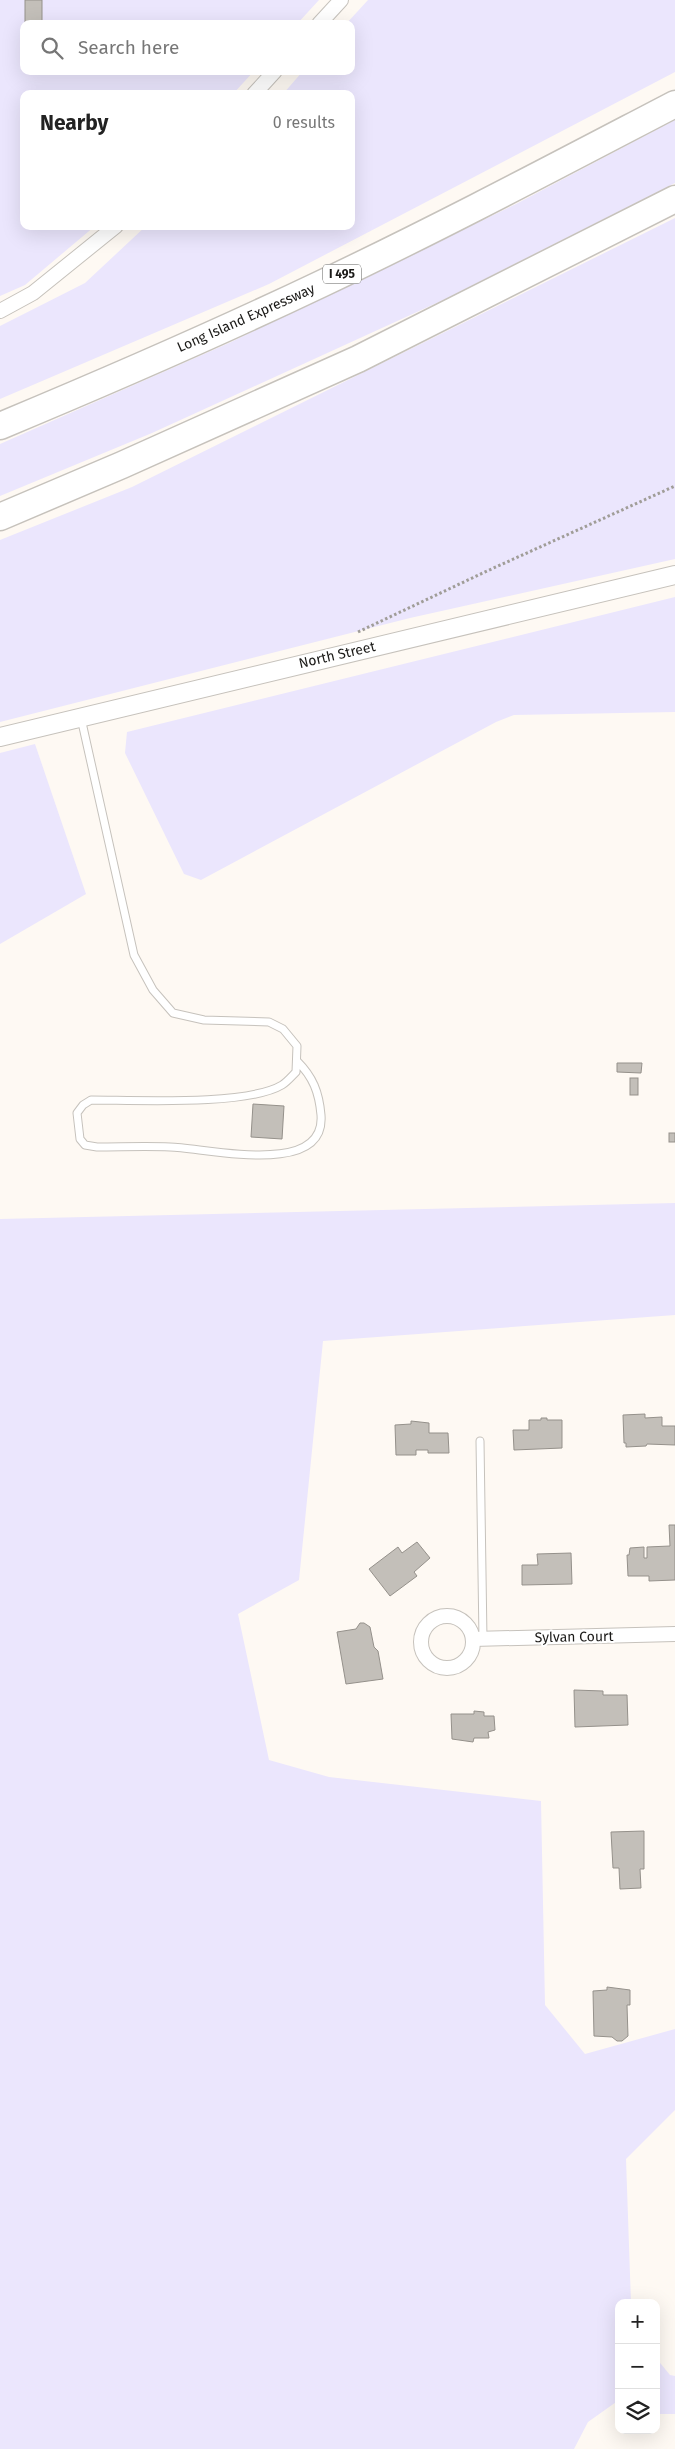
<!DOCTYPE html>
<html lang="en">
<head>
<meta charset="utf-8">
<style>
  body { margin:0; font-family:"Fira Sans",sans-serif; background:#f2f2f2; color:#222 }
  .controls { position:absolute; right:15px; bottom:15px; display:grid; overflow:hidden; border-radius:10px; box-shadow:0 5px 20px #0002 }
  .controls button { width:45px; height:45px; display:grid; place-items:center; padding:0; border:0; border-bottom:1px solid #e0e0e0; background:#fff; color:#222; font:25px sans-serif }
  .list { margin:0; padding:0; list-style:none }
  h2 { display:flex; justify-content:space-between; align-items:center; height:65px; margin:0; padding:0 20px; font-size:21px }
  h2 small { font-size:16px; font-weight:400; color:#767676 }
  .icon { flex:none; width:28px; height:28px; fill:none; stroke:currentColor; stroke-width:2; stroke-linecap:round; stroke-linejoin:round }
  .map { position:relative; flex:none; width:675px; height:2449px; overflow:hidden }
  .search { position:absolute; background:#fff; box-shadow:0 5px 20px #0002; left:20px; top:20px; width:335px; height:55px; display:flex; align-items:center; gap:12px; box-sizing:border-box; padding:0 18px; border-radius:10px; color:#767676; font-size:19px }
  .panel { position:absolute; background:#fff; box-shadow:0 5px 20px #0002; left:20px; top:90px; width:335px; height:140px; border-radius:10px }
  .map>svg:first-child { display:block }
  .green { fill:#ebe6fd }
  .building { fill:#c3bfb9; stroke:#95918b }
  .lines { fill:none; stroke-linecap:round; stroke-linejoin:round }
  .service-casing { stroke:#c6c2bc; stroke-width:9 }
  .minor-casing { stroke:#c6c2bc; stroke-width:16 }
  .tertiary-casing { stroke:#c6c2bc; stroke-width:20 }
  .motorway-casing { stroke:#c6c2bc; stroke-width:29 }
  .path { stroke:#a09d98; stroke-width:3; stroke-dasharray:2.5 2.5; stroke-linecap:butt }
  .service { stroke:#fff; stroke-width:7 }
  .minor { stroke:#fff; stroke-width:14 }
  .tertiary { stroke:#fff; stroke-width:18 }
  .motorway { stroke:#fff; stroke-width:26 }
  .labels { text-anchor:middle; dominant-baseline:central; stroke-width:4; stroke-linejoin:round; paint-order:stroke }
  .shield { fill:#fff; stroke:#5f5f5d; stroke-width:1 }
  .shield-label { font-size:12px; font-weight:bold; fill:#1b1a18 }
  .street-label { font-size:14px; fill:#1b1a18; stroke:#fff }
</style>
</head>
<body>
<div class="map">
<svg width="675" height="2449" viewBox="0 0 675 2449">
  <rect width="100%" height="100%" fill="#fef9f3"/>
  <g class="green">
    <polygon points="0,0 319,0 297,24 24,24 24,71 254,71 233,94 24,94 24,226 95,226 25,285 0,296"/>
    <polygon points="368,0 675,0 675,72 269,284 0,399 0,326 85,283 146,226 351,226 351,94 283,94 303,71 351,71 351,24 346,24"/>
    <polygon points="675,120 675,183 667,187 441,301 152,433 0,496 0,444 229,343 516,204"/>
    <polygon points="675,218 675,559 410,618 0,722 0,540 132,487"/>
    <polygon points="675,597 675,712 514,715 496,722 201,880 184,874 125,753 127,732"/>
    <polygon points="35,744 86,894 0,944 0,753"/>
    <polygon points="675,1203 675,1315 323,1341 299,1580 238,1614 269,1760 329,1777 541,1801 545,2005 585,2054 675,2029 675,2110 626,2159 631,2303 619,2303 619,2400 588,2422 574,2449 0,2449 0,1219"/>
    <polygon points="656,2358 670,2375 675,2376 675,2414 656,2414"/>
  </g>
  <g class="building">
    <rect x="25" y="0" width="17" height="24"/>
    <polygon points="617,1063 642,1063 641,1073 617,1072"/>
    <rect x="630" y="1078" width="8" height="17"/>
    <polygon points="253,1104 284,1106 282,1139 251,1137"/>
    <rect x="669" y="1133" width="6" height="9"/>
    <polygon points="645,1414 645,1418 662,1417 662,1426 675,1426 675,1445 647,1444 646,1446 626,1447 626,1443 624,1443 623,1415"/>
    <polygon points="541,1418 547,1418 547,1420 562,1420 562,1448 514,1450 513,1430 529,1430 529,1420 541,1420"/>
    <polygon points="411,1421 429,1423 429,1433 448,1433 449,1453 428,1453 428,1450 416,1450 416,1455 396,1455 395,1425 411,1424"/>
    <polygon points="669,1525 675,1525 675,1580 649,1581 649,1576 628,1576 627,1555 629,1555 630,1548 644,1547 644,1558 647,1558 647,1547 670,1546"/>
    <polygon points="417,1542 430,1558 414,1572 417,1576 390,1596 369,1569 398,1547 402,1553"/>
    <polygon points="571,1553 572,1584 522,1585 522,1565 538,1565 537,1554"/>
    <polygon points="360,1623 364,1623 370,1627 374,1647 378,1651 383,1679 346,1684 337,1632 356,1629"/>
    <polygon points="574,1690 603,1691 603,1695 627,1695 628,1725 575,1727"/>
    <polygon points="474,1711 484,1712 484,1716 494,1716 495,1730 488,1732 489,1738 474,1738 473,1742 452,1739 451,1714 474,1714"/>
    <polygon points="644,1831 644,1869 640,1869 641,1888 620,1889 619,1868 613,1868 611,1832"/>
    <polygon points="607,1987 630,1990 630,2005 627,2005 628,2036 622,2041 617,2041 612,2037 594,2036 593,1991 607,1990"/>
  </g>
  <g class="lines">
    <defs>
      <g id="service">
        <path d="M81,718L134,955L153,990L173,1013L204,1020L269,1022L283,1029L297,1046L296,1072C292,1076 287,1082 282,1085C247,1106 135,1100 91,1100L83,1105L77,1113L80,1139L85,1145L97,1147C121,1147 146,1146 170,1147C207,1148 326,1178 321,1115C319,1092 313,1077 297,1061"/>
        <polyline points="480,1441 483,1639"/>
      </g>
      <g id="minor">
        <polyline points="319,24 341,0"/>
        <polyline points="254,94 275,71"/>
        <polyline points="0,311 33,293 116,226"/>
        <circle cx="447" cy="1642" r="26"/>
        <polyline points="473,1639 675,1634"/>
      </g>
      <polyline id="tertiary" points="0,737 675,575"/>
      <g id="motorway">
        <path d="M0,426C108,381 216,334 321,284C441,227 558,165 675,104"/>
        <polyline points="0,517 122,465 358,359 675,199"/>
      </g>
    </defs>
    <use href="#service" class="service-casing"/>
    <use href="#minor" class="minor-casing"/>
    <use href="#tertiary" class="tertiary-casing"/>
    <use href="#motorway" class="motorway-casing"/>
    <polyline class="path" points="358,632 487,571 675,486"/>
    <use href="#service" class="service"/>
    <use href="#minor" class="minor"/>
    <use href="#tertiary" class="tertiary"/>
    <use href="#motorway" class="motorway"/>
  </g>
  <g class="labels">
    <rect class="shield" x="323" y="264.5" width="38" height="19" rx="4"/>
    <g class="shield-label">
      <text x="342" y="274">I 495</text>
    </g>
    <g class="street-label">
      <text transform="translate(246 318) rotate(-24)">Long Island Expressway</text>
      <text transform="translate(337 655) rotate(-13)">North Street</text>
      <text transform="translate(574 1637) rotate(-1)">Sylvan Court</text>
    </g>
  </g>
</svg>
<div class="controls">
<button>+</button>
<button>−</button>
<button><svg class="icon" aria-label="layers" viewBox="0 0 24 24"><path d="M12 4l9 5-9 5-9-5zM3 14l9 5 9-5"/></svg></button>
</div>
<div class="search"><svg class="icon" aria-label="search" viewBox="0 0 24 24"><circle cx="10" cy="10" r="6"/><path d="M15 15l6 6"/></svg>Search here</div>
<section class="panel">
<h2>Nearby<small>0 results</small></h2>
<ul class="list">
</ul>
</section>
</div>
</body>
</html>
